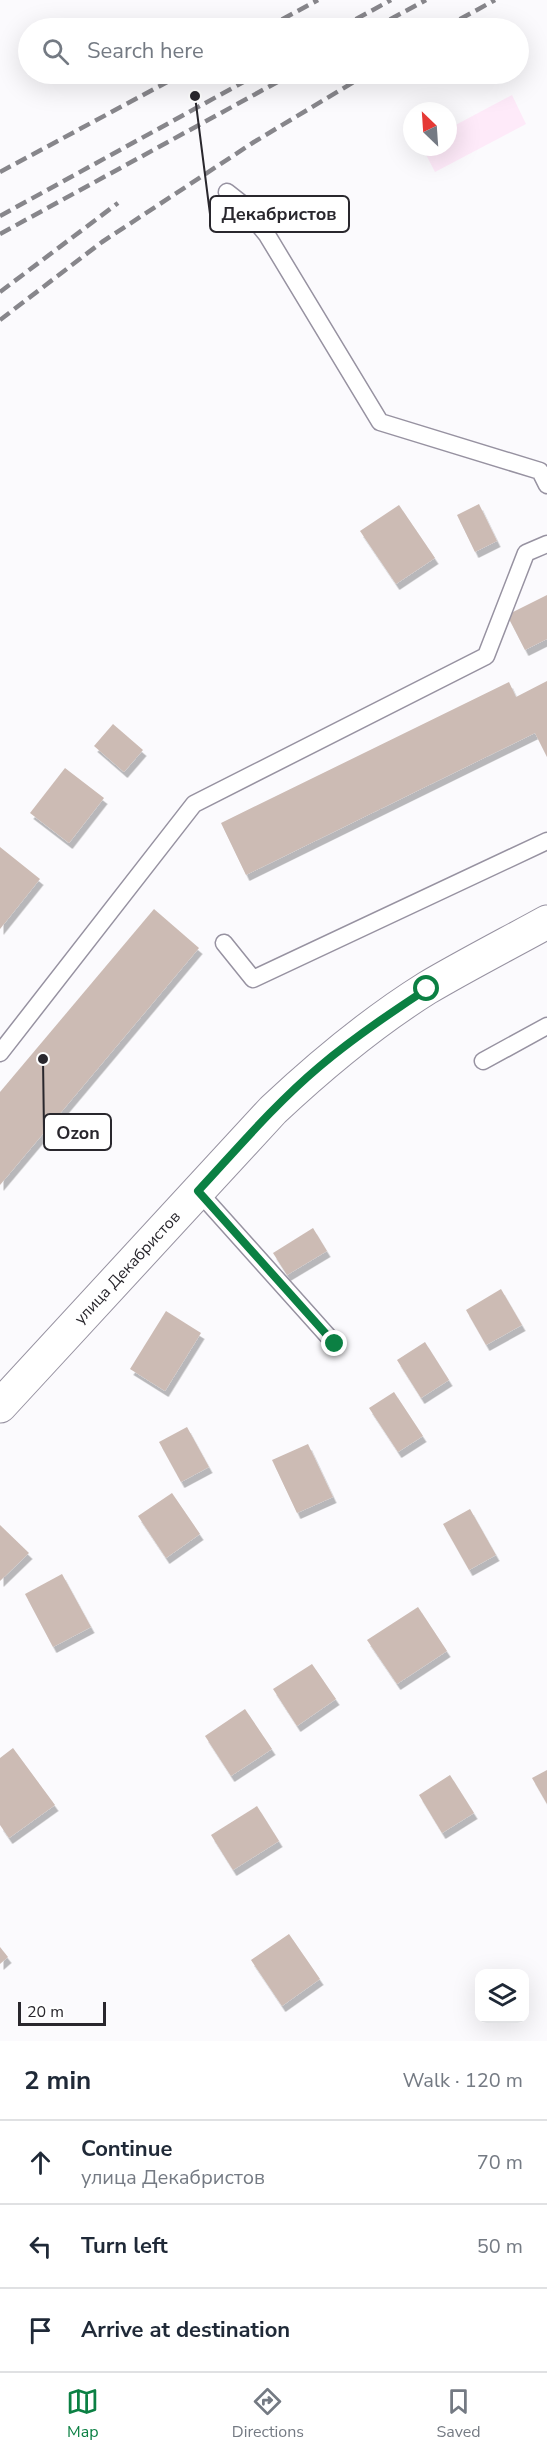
<!DOCTYPE html>
<html lang="en">
<head>
<meta charset="utf-8">
<style>
  body { margin:0; font-family:"Nunito Sans",sans-serif; background:#f2f2f3; color:#1f2937 }
  .controls { position:absolute; right:18px; bottom:18px; display:grid; overflow:hidden; border-radius:12px; box-shadow:0 6px 24px #0002 }
  .controls button { width:54px; height:54px; display:grid; place-items:center; padding:0; border:0; border-bottom:2px solid #e0e1e3; background:#fff; color:#1f2937; font:30px sans-serif }
  .compass { position:absolute; left:403px; top:102px; width:54px; height:54px; border-radius:50%; background:#fff; box-shadow:0 6px 24px #0002; rotate:335deg }
  .scale { position:absolute; left:18px; bottom:15px; width:88px; box-sizing:border-box; padding-left:6px; border:3px solid #29272d; border-top:0; font-size:16px; line-height:21px; white-space:nowrap; color:#29272d; -webkit-text-stroke:4px #fff; paint-order:stroke }
  .stop { position:absolute; width:18px; height:18px; margin:-14px; border:4px solid #0b8043; border-radius:50%; background:#fff }
  .stop.end { background:#0b8043; border-color:#fff; box-shadow:0 2px 6px #0008 }
  .list { margin:0; padding:0; list-style:none }
  h2 { display:flex; justify-content:space-between; align-items:center; height:78px; margin:0; padding:0 24px; font-size:26px }
  h2 small { font-size:20px; font-weight:400; color:#747a83 }
  .list li { display:grid; grid-template-columns:39px 1fr auto; gap:18px; align-items:center; box-sizing:border-box; height:84px; padding:0 24px; border-top:2px solid #e0e1e3 }
  .list b { display:block; font-size:22px; white-space:nowrap }
  .list p { margin:0; font-size:20px; white-space:nowrap; color:#747a83 }
  .list em { font-size:20px; font-style:normal; color:#747a83 }
  .icon { flex:none; width:33px; height:33px; fill:none; stroke:currentColor; stroke-width:2; stroke-linecap:round; stroke-linejoin:round }
  .map { position:relative; flex:none; width:547px; height:2041px; overflow:hidden }
  .search { position:absolute; background:#fff; box-shadow:0 6px 24px #0002; left:18px; right:18px; top:18px; height:66px; display:flex; align-items:center; gap:15px; box-sizing:border-box; padding:0 21px; border-radius:33px; color:#747a83; font-size:22px }
  .sheet { height:330px; background:#fff }
  nav { display:flex; justify-content:space-around; align-items:center; box-sizing:border-box; height:84px; border-top:2px solid #e0e1e3; background:#fff; font-size:16px; color:#747a83 }
  nav a { display:grid; justify-items:center; gap:3px }
  nav .on { color:#0b8043 }
  .map>svg:first-child { display:block }
  .industrial { fill:#feeaf9 }
  .building { fill:#ccbbb4; filter:url(#shadow) }
  .lines { fill:none; stroke-linecap:round; stroke-linejoin:round }
  .lane-casing { stroke:#9792a1; stroke-width:19 }
  .primary-casing { stroke:#9792a1; stroke-width:35 }
  .lane { stroke:#fff; stroke-width:16 }
  .primary { stroke:#fff; stroke-width:33 }
  .rail { stroke:#87868b; stroke-width:4.5; stroke-dasharray:12 6; stroke-linecap:butt }
  .route { stroke:#0b8043; stroke-width:8 }
  .labels { text-anchor:middle; dominant-baseline:central; stroke-width:4.5; stroke-linejoin:round; paint-order:stroke }
  .street-label { font-size:16px; fill:#29272d; stroke:#fff }
  .leader { fill:none; stroke:#29272d; stroke-width:2 }
  .callout-dot { fill:#29272d; stroke:#fff; stroke-width:2 }
  .callout { fill:#fff; stroke:#29272d; stroke-width:2 }
  .callout-label { font-size:18px; text-anchor:middle; font-weight:bold; fill:#29272d }
</style>
</head>
<body>
<div class="map">
<svg width="547" height="2041" viewBox="0 0 547 2041">
  <defs>
    <filter id="shadow"><feDropShadow dx="3.5" dy="6" stdDeviation="0" flood-color="#0004"/></filter>
  </defs>
  <rect width="100%" height="100%" fill="#fbfafd"/>
  <polygon class="industrial" points="512,95 526,124 435,172 422,147 448,147 448,129"/>
  <g class="building">
    <polygon points="479,504 497,541 475,552 457,515"/>
    <polygon points="399,505 435,558 396,584 360,531"/>
    <polygon points="547,595 547,639 525,650 507,615"/>
    <polygon points="547,681 547,757 535,733 246,875 221,823 509,682 516,697"/>
    <polygon points="113,724 143,750 124,772 94,746"/>
    <polygon points="65,768 104,798 69,843 30,813"/>
    <polygon points="0,847 40,879 0,929"/>
    <polygon points="154,909 199,948 0,1185 0,1092"/>
    <polygon points="313,1228 327,1251 287,1275 273,1253"/>
    <polygon points="501,1289 522,1325 486,1345 466,1310"/>
    <polygon points="166,1311 201,1333 165,1391 130,1369"/>
    <polygon points="425,1342 449,1380 421,1398 397,1360"/>
    <polygon points="394,1392 423,1436 398,1452 369,1408"/>
    <polygon points="187,1427 209,1467 181,1482 159,1442"/>
    <polygon points="308,1444 333,1497 297,1513 272,1460"/>
    <polygon points="172,1493 200,1534 166,1558 138,1516"/>
    <polygon points="470,1509 496,1555 469,1570 443,1524"/>
    <polygon points="0,1525 29,1553 0,1581"/>
    <polygon points="62,1574 91,1627 53,1647 25,1594"/>
    <polygon points="418,1607 447,1651 397,1684 367,1640"/>
    <polygon points="312,1664 336,1699 297,1726 273,1689"/>
    <polygon points="245,1709 272,1749 231,1776 205,1736"/>
    <polygon points="13,1748 55,1805 9,1838 0,1825 0,1758"/>
    <polygon points="547,1770 547,1804 532,1778"/>
    <polygon points="450,1775 474,1813 442,1833 419,1795"/>
    <polygon points="257,1806 279,1841 233,1870 211,1835"/>
    <polygon points="289,1934 320,1979 282,2006 251,1960"/>
    <polygon points="0,1947 8,1957 0,1964"/>
  </g>
  <g class="lines">
    <defs>
      <g id="lane">
        <polyline points="227,192 241,203 267,235 380,422 540,471 547,485"/>
        <polyline points="224,943 253,979 547,841"/>
        <polyline points="0,1053 194,804 486,656 526,553 547,544"/>
        <polyline points="483,1061 547,1026"/>
        <polyline points="198,1191 335,1344"/>
      </g>
      <g id="primary">
        <path id="s1" d="M0,1406L273,1110C321,1065 371,1023 427,988C466,965 507,944 547,922"/>
      </g>
    </defs>
    <use href="#lane" class="lane-casing"/>
    <use href="#primary" class="primary-casing"/>
    <use href="#lane" class="lane"/>
    <use href="#primary" class="primary"/>
    <g class="rail">
      <polyline points="266,28 318,0"/>
      <polyline points="340,28 391,0"/>
      <polyline points="374,28 426,0"/>
      <polyline points="444,28 495,0"/>
      <polyline points="0,172 182,74"/>
      <polyline points="0,216 258,74"/>
      <polyline points="0,234 292,74"/>
      <polyline points="0,292 118,203"/>
      <polyline points="0,320 102,242 254,142 367,74"/>
    </g>
  </g>
  <g class="lines">
    <path class="route" d="M335,1344L198,1191C237,1149 275,1104 319,1067C353,1038 390,1013 427,989"/>
  </g>
  <g class="labels">
    <g class="street-label">
      <text stroke="none"><textPath href="#s1" startOffset="188">улица Декабристов</textPath></text>
    </g>
  </g>
  <path class="leader" d="M195 96L210 214M43 1059L44 1132"/>
  <g class="callout-dot">
    <circle cx="195" cy="96" r="6"/>
    <circle cx="43" cy="1059" r="6"/>
  </g>
  <g class="callout">
    <rect x="210" y="196" width="139" height="36" rx="6"/>
    <rect x="44" y="1114" width="67" height="36" rx="6"/>
  </g>
  <g class="callout-label">
    <text x="279" y="220">Декабристов</text>
    <text x="78" y="1139">Ozon</text>
  </g>
</svg>
<div class="controls">
<button><svg class="icon" aria-label="layers" viewBox="0 0 24 24"><path d="M12 4l9 5-9 5-9-5zM3 14l9 5 9-5"/></svg></button>
</div>
<svg class="compass" viewBox="-18 -18 36 36"><path d="M0-13l5 13h-10z" fill="#e53935"/><path d="M0 13l5-13h-10z" fill="#747a83"/></svg>
<div class="scale">20 m</div>
<div class="stop" style="left:427px;top:989px"></div>
<div class="stop end" style="left:335px;top:1344px"></div>
<div class="search"><svg class="icon" aria-label="search" viewBox="0 0 24 24"><circle cx="10" cy="10" r="6"/><path d="M15 15l6 6"/></svg>Search here</div>
</div>
<section class="sheet">
<h2>2 min<small>Walk · 120 m</small></h2>
<ul class="list">
<li><svg class="icon" aria-label="ahead" viewBox="0 0 24 24"><path d="M12 20V5M6 11l6-6 6 6"/></svg><div><b>Continue</b><p>улица Декабристов</p></div><em>70 m</em></li>
<li><svg class="icon" aria-label="left" viewBox="0 0 24 24"><path d="M17 20v-9H6M10 6l-5 5 5 5"/></svg><div><b>Turn left</b></div><em>50 m</em></li>
<li><svg class="icon" aria-label="arrive" viewBox="0 0 24 24"><path d="M6 21V4h12l-3 4 3 4H6"/></svg><div><b>Arrive at destination</b></div></li>
</ul>
</section>
<nav>
<a class="on"><svg class="icon" aria-label="map" viewBox="0 0 24 24"><path d="M3 6l6-2 6 2 6-2v14l-6 2-6-2-6 2zM9 4v14M15 6v14"/></svg>Map</a>
<a><svg class="icon" aria-label="directions" viewBox="0 0 24 24"><path d="M12 3l9 9-9 9-9-9zM9 14v-3h6M13 9l2 2-2 2"/></svg>Directions</a>
<a><svg class="icon" aria-label="saved" viewBox="0 0 24 24"><path d="M7 4h10v16l-5-4-5 4z"/></svg>Saved</a>
</nav>
</body>
</html>
